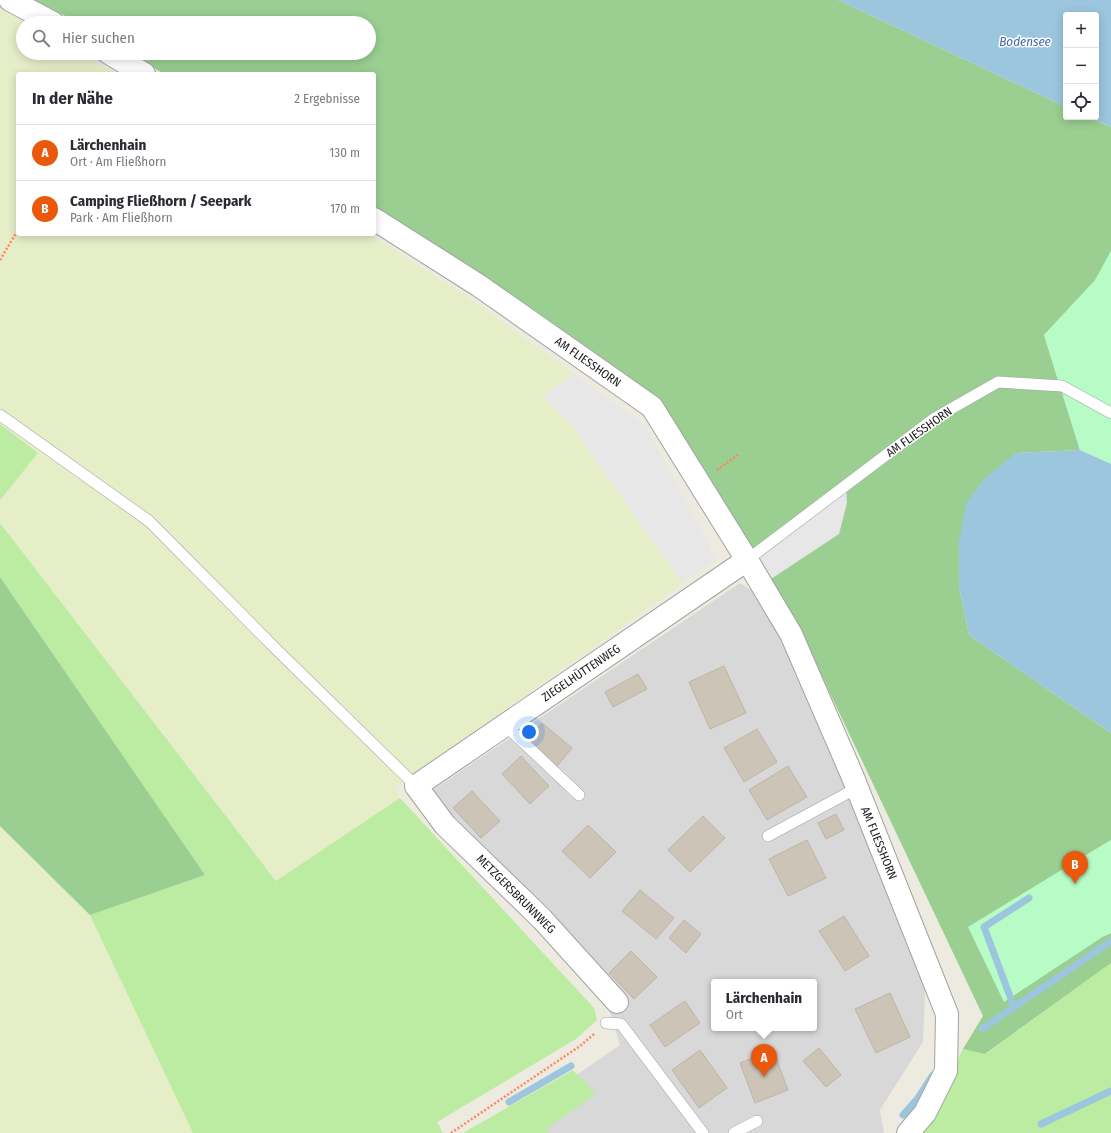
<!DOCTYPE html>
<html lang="de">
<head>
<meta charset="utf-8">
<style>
  body { margin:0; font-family:"Fira Sans Condensed",sans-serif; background:#f2f2f3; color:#2b2b33 }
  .controls { position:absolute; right:12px; top:12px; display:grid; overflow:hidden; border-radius:4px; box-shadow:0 2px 10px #0003 }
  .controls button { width:36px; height:36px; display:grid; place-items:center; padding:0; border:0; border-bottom:1px solid #e1e1e2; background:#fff; color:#2b2b33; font:20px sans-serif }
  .you { position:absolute; left:529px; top:732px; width:14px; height:14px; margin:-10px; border:3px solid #fff; border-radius:50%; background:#1a73e8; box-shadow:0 0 0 6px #1a73e833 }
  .badge { display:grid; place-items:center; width:26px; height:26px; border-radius:50%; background:#ea580c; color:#fff; font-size:13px; font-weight:700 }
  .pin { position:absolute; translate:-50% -33px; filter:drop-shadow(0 1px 2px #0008) }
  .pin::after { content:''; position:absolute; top:21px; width:14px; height:12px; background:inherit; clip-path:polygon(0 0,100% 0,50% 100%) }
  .popup { position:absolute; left:711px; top:979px; width:106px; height:52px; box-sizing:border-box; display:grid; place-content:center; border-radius:4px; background:#fff; filter:drop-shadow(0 1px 3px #0005); font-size:13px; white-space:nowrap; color:#7c7c81 }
  .popup b { font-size:15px; color:#2b2b33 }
  .popup::after { content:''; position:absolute; left:50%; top:100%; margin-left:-8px; border:8px solid transparent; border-top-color:#fff }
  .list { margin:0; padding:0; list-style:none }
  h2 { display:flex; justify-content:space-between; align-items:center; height:52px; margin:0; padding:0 16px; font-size:17px }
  h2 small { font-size:13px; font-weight:400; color:#7c7c81 }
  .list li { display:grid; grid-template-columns:26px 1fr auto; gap:12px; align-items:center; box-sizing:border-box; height:56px; padding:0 16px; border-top:1px solid #e1e1e2 }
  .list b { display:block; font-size:15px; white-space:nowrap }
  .list p { margin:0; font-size:13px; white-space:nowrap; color:#7c7c81 }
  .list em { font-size:13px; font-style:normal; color:#7c7c81 }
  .icon { flex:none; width:22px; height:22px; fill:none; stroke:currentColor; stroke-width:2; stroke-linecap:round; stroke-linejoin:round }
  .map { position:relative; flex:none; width:1111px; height:1133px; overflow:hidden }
  .search { position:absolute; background:#fff; box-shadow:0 2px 10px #0003; left:16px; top:16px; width:360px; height:44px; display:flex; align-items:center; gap:10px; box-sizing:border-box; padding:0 14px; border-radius:22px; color:#7c7c81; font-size:15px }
  .panel { position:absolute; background:#fff; box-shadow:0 2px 10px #0003; left:16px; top:72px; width:360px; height:164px; border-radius:4px }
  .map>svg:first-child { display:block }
  .residential { fill:#d9d8d8; fill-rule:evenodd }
  .farmland { fill:#e6eec8 }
  .grass { fill:#bbeca1 }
  .forest { fill:#9acf91 }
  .park { fill:#b7fcc6 }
  .parking { fill:#e7e7e7 }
  .water { fill:#9cc6de }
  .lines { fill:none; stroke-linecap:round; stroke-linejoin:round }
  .stream { stroke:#9cc6de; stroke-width:7 }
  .building { fill:#cdc4b8; stroke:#c0b3a1 }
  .service-casing { stroke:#a2a2a2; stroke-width:12 }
  .minor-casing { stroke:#a2a2a2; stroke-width:24 }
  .path { stroke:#ff865e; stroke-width:2.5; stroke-dasharray:2 2; stroke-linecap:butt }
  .service { stroke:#fff; stroke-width:11 }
  .minor { stroke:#fff; stroke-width:22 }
  .labels { text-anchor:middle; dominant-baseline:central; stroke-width:3; stroke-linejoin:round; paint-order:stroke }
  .street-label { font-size:12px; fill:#1b1b1b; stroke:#fff }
  .water-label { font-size:13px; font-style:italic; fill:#4369af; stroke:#fff }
</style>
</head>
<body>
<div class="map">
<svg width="1111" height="1133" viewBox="0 0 1111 1133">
  <rect width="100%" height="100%" fill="#edebdf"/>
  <path class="residential" d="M740,583L758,595L783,645L876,860L925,990L923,1042L880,1110L884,1133H493L620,1045L605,995L430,792ZM714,982H814V1028H714Z"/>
  <g class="farmland">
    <polygon points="0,9 26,23 23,23 23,53 81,53 116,74 18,74 18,234 368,234 469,298 646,426 716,560 395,788 400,798 277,881 0,523 0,500 38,453 0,424"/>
    <polygon points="0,826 90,915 193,1133 0,1133"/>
  </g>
  <g class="grass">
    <polygon points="0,424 38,453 0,500"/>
    <polygon points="0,523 276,881 400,798 594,1008 597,1020 576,1039 437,1122 443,1133 193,1133 90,915 205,875 0,577"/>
    <polygon points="1111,963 1111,1133 920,1133 963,1049 986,1054"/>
    <polygon points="573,1070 596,1094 546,1129 549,1133 463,1133"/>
  </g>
  <g class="forest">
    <polygon points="34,0 838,0 1066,107 1066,117 1088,117 1111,127 1111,251 1096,280 1044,335 1080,450 1016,453 959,587 969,635 1111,733 1111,840 969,927 1104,936 1111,933 1111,963 985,1054 963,1049 983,1016 809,649 767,571 653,399 374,209 374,74 164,74 131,53 369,53 369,23 79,23"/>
    <polygon points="0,577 205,875 90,915 0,826"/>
  </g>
  <g class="park">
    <polygon points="1111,251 1111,464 1080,450 1044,335 1095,280"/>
    <polygon points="1111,840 1111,933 1104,936 1004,1002 968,927"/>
  </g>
  <g class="parking">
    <polygon points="574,374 646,426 716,560 682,583 569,422 543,396"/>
    <polygon points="846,486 847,503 839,534 771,579 755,554"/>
  </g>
  <g class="water">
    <polygon points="838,0 1111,0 1111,127 1088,117 1096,117 1096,15 1066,15 1066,107"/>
    <polygon points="1080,450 1111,464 1111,733 969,635 959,587 959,541 966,504 984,479 1016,453"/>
  </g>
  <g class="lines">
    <g class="stream">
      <polyline points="93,53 101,58"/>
      <polyline points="1014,1007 984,927 1029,898"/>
      <polyline points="982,1029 1111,941"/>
      <polyline points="509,1102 571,1066"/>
      <polyline points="903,1115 918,1098 933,1075"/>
      <polyline points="1041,1124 1111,1091"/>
    </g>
  </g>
  <g class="building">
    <polygon points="724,666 746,713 710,729 689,682"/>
    <polygon points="638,674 647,689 613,707 605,692"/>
    <polygon points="542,723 572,748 557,766 527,740"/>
    <polygon points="757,729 777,762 744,782 724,748"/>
    <polygon points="521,756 549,786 530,804 502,774"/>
    <polygon points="788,766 807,797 767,820 749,790"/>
    <polygon points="472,791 500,821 481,838 453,808"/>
    <polygon points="836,814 844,830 826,839 818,823"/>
    <polygon points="703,816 725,838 690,872 668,850"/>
    <polygon points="588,825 616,852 590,878 562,851"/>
    <polygon points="807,840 826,878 788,896 769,859"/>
    <polygon points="640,890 674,918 656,939 622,911"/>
    <polygon points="844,916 869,956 845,971 819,931"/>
    <polygon points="684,920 701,934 686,953 669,938"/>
    <polygon points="631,951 657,977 634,999 609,973"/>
    <polygon points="890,993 910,1037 876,1053 855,1009"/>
    <polygon points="685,1001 700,1023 665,1047 650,1025"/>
    <polygon points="819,1048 841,1075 826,1087 803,1061"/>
    <polygon points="700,1050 727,1088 699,1108 672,1070"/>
    <polygon points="773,1050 788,1090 755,1103 740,1063"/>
  </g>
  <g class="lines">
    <defs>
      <g id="service">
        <polyline points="0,415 149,521 277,650 416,786"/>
        <polyline points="747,560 935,418 998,382 1062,386 1111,413"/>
        <polyline points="505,725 579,795"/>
        <polyline points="768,836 857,788"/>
        <polyline points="606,1023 621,1024 703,1133"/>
        <polyline points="734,1133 757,1121"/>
      </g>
      <g id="minor">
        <polyline points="10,0 53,23"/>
        <polyline points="109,53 144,74"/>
        <polyline points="374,219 478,285 652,407 747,560 791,634 852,775 947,1014 946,1071 925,1113 908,1133"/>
        <polyline points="617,1002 542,919 445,825 416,786 747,560"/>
      </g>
    </defs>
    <use href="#service" class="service-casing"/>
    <use href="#minor" class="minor-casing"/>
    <g class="path">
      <polyline points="0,260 18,230"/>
      <polyline points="717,470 739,454"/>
      <polyline points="451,1133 580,1046 594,1034"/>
    </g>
    <use href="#service" class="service"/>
    <use href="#minor" class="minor"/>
  </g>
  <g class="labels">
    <g class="street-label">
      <text transform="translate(588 362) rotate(35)">AM FLIESSHORN</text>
      <text transform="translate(919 432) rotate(-35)">AM FLIESSHORN</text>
      <text transform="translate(581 673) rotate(-34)">ZIEGELHÜTTENWEG</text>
      <text transform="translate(879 843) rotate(68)">AM FLIESSHORN</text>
      <text transform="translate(516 894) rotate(45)">METZGERSBRUNNWEG</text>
    </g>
    <g class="water-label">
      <text x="1025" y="41">Bodensee</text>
    </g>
  </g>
</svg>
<div class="controls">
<button>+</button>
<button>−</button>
<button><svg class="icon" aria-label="locate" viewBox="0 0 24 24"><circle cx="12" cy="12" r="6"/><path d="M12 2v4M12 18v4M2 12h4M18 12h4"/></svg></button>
</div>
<div class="you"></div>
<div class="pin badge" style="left:764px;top:1077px">A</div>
<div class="popup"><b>Lärchenhain</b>Ort</div>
<div class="pin badge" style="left:1075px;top:884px">B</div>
<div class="search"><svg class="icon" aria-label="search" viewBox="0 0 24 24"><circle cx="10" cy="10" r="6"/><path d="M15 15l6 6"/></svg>Hier suchen</div>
<section class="panel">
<h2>In der Nähe<small>2 Ergebnisse</small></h2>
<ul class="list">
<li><span class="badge">A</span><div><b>Lärchenhain</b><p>Ort · Am Fließhorn</p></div><em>130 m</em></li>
<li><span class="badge">B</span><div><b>Camping Fließhorn / Seepark</b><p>Park · Am Fließhorn</p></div><em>170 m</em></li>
</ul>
</section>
</div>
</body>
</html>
